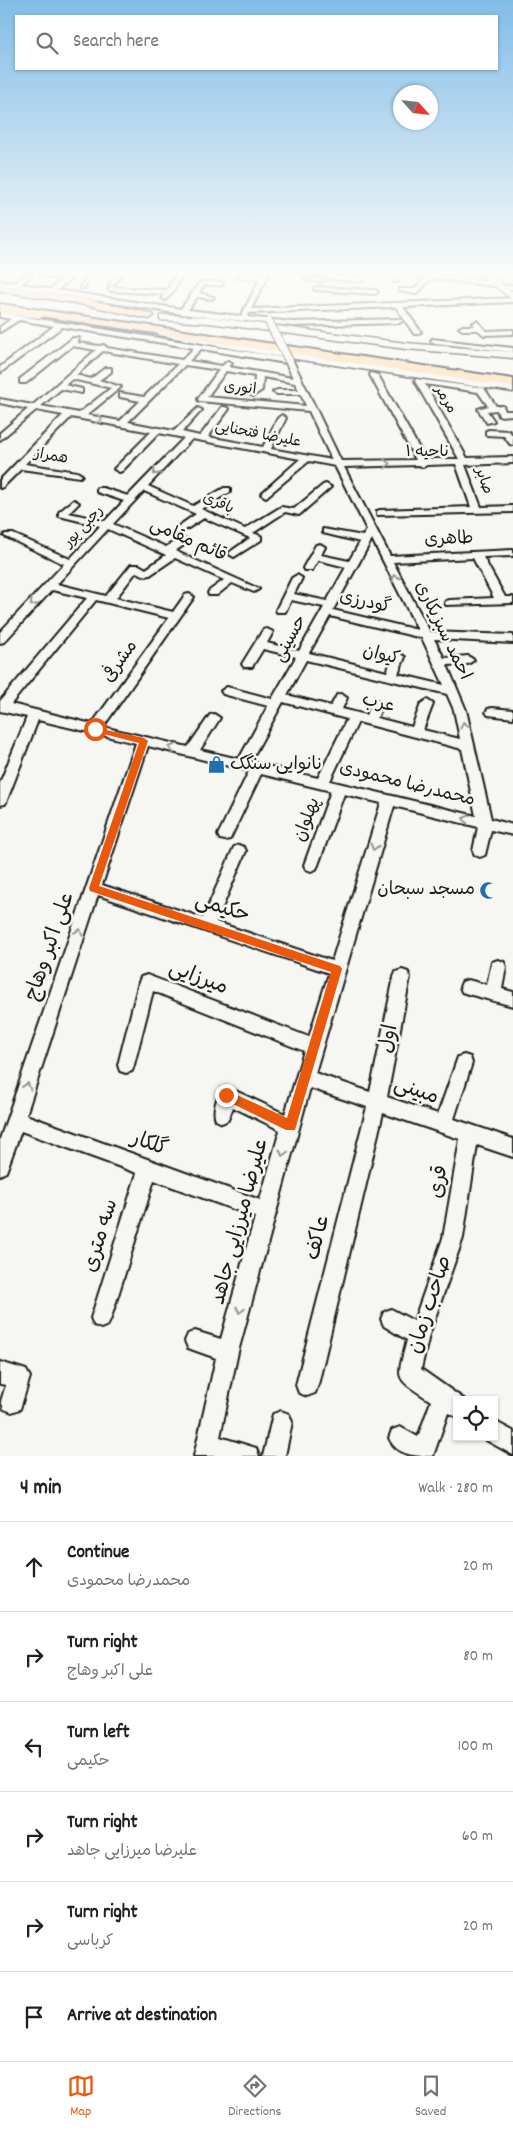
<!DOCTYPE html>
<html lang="en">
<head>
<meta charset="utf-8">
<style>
  body { margin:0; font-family:Dekko,"Playpen Sans Arabic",sans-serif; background:#f2f2f2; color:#202124 }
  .controls { position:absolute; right:15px; bottom:15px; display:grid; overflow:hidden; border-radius:0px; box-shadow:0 1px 4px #0004 }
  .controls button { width:45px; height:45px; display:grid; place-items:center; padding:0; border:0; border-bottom:1px solid #e0e0e0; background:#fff; color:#202124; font:25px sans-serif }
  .compass { position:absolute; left:393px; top:85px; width:45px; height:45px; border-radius:50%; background:#fff; box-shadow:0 1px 4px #0004; rotate:117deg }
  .stop { position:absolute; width:15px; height:15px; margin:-11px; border:4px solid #ea580c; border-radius:50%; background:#fff }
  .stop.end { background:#ea580c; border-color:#fff; box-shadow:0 1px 5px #0008 }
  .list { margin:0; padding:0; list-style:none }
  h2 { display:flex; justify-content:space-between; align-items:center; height:65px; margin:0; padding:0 20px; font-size:21px }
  h2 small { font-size:16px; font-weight:400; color:#757577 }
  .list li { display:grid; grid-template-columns:32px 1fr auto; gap:15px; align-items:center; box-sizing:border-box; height:90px; padding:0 20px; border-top:1px solid #e0e0e0 }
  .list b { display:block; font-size:19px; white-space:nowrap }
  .list p { margin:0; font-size:16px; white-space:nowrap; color:#757577 }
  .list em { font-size:16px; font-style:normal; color:#757577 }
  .icon { flex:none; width:28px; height:28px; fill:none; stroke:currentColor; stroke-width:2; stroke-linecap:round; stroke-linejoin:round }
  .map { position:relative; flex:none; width:513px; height:1456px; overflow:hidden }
  .search { position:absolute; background:#fff; box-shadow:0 1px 4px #0004; left:15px; right:15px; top:15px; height:55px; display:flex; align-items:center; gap:12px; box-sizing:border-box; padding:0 18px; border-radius:0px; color:#757577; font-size:19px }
  .sheet { height:605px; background:#fff }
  nav { display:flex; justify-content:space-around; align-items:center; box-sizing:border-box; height:70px; border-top:1px solid #e0e0e0; background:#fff; font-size:14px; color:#757577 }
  nav a { display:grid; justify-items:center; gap:2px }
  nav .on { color:#ea580c }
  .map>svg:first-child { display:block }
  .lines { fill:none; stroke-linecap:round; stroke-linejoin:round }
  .minor-casing { stroke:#1c1c1c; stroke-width:4 }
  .secondary-casing { stroke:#1c1c1c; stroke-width:3 }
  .primary-casing { stroke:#1c1c1c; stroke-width:3 }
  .trunk-casing { stroke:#1c1c1c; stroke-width:4 }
  .minor { fill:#f6f6f2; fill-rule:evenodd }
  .secondary { fill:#f6f6f2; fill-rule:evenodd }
  .primary { fill:#fedbac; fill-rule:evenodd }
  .trunk { fill:#fedbac; fill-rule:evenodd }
  .minor-bridge-casing { stroke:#1c1c1c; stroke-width:10; stroke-linecap:butt }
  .minor-bridge { stroke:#f6f6f2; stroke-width:8 }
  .oneway { stroke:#949492 }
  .route { fill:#ea580c }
  .labels { text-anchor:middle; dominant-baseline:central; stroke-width:5; stroke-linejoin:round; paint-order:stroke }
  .far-street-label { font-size:15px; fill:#1c1c1c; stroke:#f6f6f2 }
  .far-quarter-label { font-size:16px; fill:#1c1c1c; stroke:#f6f6f2 }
  .street-label { font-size:18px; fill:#1c1c1c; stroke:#f6f6f2 }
  .poi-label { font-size:18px; fill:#1c1c1c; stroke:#f6f6f2; text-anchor:start }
  .near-street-label { font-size:21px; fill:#1c1c1c; stroke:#f6f6f2 }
</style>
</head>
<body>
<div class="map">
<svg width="513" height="1456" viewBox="0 0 513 1456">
  <rect width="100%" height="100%" fill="#f6f6f2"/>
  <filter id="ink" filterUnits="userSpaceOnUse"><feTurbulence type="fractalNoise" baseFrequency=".02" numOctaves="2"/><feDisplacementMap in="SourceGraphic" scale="10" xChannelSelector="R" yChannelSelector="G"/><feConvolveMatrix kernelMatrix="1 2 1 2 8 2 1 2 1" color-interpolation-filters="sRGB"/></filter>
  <g filter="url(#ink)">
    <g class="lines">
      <defs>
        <g id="minor">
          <polygon points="27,274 32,275 21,284 50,289 62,280 39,275 47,274 71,279 57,290 181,309 200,282 221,282 223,283 223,285 204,285 199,293 214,297 211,299 197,297 188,310 241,316 260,279 237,278 239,274 269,274 251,309 513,298 513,302 403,307 421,332 417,334 414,334 396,307 249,313 247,317 292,322 399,319 403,321 399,323 292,326 182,314 0,285 0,281 14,283"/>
          <polygon points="87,274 93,274 84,288 80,288"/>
          <polygon points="116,274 122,274 113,286 109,286"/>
          <polygon points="177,274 183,274 172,293 165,300 162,298 164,294 111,291 108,289 111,287 167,290"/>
          <polygon points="322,274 360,278 363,280 360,282 320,277 320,275"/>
          <polygon points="399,274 405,274 398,282 394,282"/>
          <polygon points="415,274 435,274 500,283 503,286 513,285 513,289 503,290 500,287 432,278 416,294 399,291 399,289 414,289 426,277"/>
          <polygon points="308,277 324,280 321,282 306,280 305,279"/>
          <polygon points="317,287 375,290 378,292 375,294 315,290 314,289"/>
          <path d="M0,313L292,359L341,461L416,460L370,375L371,373L378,375L425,459H459L415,381L416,379L484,388L496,406H503L505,411H513V415L499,416L497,410L487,411L494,421L487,423L478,409L488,406L478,392L425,384L467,458L513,457V463L465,465L481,507L513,506V512L377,515V511L380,510L471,507L456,464L427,465L423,467L419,465L344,467L390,556L513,550V556L483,557L505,597H513V603L446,605L445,603L446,601L450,600L494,598L473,558L393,562L430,632L513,635V643L434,639L444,658L468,656L474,660L468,664L447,665L466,710L491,819L513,825V835L491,830L485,855L480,857L475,855L473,851L478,827L394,806L315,1073L370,1092L394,977L396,972L402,970L408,972L410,977L387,1097L438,1114L458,1057L464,1055L470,1057L472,1063L454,1119L513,1139V1157L477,1145L463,1238L429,1335L421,1369L465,1400H457V1417L448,1413L433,1456C415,1456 397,1456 389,1438L392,1430L400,1427L418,1437L431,1401C394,1376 396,1383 407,1340L384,1326L381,1319L384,1312L391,1309L414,1321L443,1238L460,1139L383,1113L318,1385L315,1393L307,1396L299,1393L296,1385L367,1107L310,1088L238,1352L220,1437L256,1448L259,1456H194L216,1358L188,1348L185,1341L188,1334L195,1331L221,1339L255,1217L154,1180L111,1318L108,1325L101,1328L94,1325L91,1318L137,1173L21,1131L6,1172L0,1175V1139L136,743L38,720L7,800L5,804L0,805V783L27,717L0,711V701L87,598L52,590L4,642L0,643V632L64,564L4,536L5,534H13L70,559L100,526L59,516V512L74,500L79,503L69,513L105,521L124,501L97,492V488H103L128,496L184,438L159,433L122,471L119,472L114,469L151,432L71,417L25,464L77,472L82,475L80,477L21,469L3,487L0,488V480L63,415L36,410L0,440V433L28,409L0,403V399L33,405L96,350L72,346L26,383H20V379L73,338H79L77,343L100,346L104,345L107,348L182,360L194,348L62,327L0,373V367L54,326L19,320L0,332V327L11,319L0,317ZM201,349L286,363L293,378L229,367L232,363L228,361L222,366L189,361ZM103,351L178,364L144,397L120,393V397L140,401L120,421L87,415L121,387L99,380L111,372V368H105L91,379L76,375ZM185,365L219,370L198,399L199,401L309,411L332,460L271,449L286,418L282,415L278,418L263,447L208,437L229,409L225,407H222L200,436L182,432L202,410L198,408L174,431L128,422ZM226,371L255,376L254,389H251L249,394L253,396L262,390L263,377L295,383L299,390H277L273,392L277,394H301L306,406L207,397ZM72,379L111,388L79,413L41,406L61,389L82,393V389L65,385ZM192,439L300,459L263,492L261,494L266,497L309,461L335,466L367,530L363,536L323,529V533L360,542L349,561L321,555L325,547L320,544L316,545L303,568L304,570H312L318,560L346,567L327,601L294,594L302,578L297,575L292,578L276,610L277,612H285L291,600L324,607L299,651L267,643L273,632L267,629L263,630L242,664L244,667H252L263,649L296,657L272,699L227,687L221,691L223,694L268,706L239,759L200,750L220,718L214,714L210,715L188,747L103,727L194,597L189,594L185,595L173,612L116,598L136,572L146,576L150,575L175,558L224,580L209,591L208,593L209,595H217L232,583L254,592L259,589L175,551L187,543V539H179L166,547L113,524L144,491L196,514L176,528V532H182L204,518L250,538L230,552L229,554L234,557L261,540V536L253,533L285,512L299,515L331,487L326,484L323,485L294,509L281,507L245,529L201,509L230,492V488H224L193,506L148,486ZM108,529L166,555L146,569L139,565H131L106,596L57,584ZM372,539L418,630L333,610ZM96,600L169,618L92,724L11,704ZM330,616L422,638L444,685L398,674L405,657L399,653L393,657L387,672L309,653ZM306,660L447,694L454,710L460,739L423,730L433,704L427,700L421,704L412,727L377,718L383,705L377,701L373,702L366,715L342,709L347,698L341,694L337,695L331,706L287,695ZM283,702L347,719L318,778L250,762ZM358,722L462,749L476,816L330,781ZM148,746L249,771L218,835L220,839L225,840L230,839L261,774L331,791L304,865L306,869L311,871L316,869L318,865L344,794L381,803L332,961L216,922L246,851L244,847L239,845L234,847L203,918L102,885ZM98,895L329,973L309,1037L147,975L141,977L139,982L118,1065L120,1071L126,1073L132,1071L134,1065L153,991L304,1051L285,1114L227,1087L221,1089C217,1099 212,1110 216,1120L222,1123L228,1120L233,1107L280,1130L260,1200L26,1115Z"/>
          <polygon points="477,321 486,331 513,330 513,334 484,335 478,330 463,330 459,328 463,326 475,326 473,323"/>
          <polygon points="432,339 513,348 513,352 435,343 431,341"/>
          <polygon points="489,430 509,431 513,436 513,445 510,444 504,436 486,435 486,431"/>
          <polygon points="492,708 513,710 513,718 488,715 486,712 488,709"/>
          <polygon points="498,960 504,962 506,967 502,989 513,992 513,1006 468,994 462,992 460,987 462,982 468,980 487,985 492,962"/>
          <polygon points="0,1362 26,1370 30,1377 20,1409 12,1412 4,1409 1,1401 6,1385 0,1384"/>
          <polygon points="281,1411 289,1414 292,1422 285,1456 263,1456 273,1414"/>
          <polygon points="494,1421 513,1431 513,1455 486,1440 485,1437 494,1437"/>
        </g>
        <g id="secondary">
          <polygon points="479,274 489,274 513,292 513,300"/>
          <polygon points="163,315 209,317 406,343 513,352 513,358 406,349 209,323 160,320 160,316"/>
          <polygon points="163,330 262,348 513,386 513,392 262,354 159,335 158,333"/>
        </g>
        <g id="primary">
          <polygon points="0,285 86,299 153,314 154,316 149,319 86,305 0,291"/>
          <polygon points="0,308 41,312 46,315 41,318 0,314"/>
        </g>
        <polygon id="trunk" points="0,304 513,379 513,387 0,310"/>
      </defs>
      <use href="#minor" class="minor-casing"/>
      <use href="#secondary" class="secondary-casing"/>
      <use href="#primary" class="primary-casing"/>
      <use href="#trunk" class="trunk-casing"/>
      <use href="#minor" class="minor"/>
      <use href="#secondary" class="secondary"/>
      <use href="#primary" class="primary"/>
      <use href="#trunk" class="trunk"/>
      <defs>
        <polyline id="minor-bridge" points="269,322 289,361"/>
      </defs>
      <use href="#minor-bridge" class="minor-bridge-casing"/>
      <use href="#minor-bridge" class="minor-bridge"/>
    </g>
    <defs><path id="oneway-chevron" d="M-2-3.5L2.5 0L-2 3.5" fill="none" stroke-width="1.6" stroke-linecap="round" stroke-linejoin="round" transform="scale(1.25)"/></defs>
    <g class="oneway">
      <use href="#oneway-chevron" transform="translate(99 419) rotate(11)"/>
      <use href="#oneway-chevron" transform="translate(387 464) rotate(-1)"/>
      <use href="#oneway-chevron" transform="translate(156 472) rotate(133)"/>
      <use href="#oneway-chevron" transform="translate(395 578) rotate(-117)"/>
      <use href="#oneway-chevron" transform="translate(33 603) rotate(133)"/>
      <use href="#oneway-chevron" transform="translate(464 725) rotate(-105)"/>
      <use href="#oneway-chevron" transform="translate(172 748) rotate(-166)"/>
      <use href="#oneway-chevron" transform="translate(466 819) rotate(-166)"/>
      <use href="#oneway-chevron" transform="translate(374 847) rotate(107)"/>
      <use href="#oneway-chevron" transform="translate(79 932) rotate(-71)"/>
      <use href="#oneway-chevron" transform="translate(27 1086) rotate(-71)"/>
      <use href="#oneway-chevron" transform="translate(283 1153) rotate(105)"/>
      <use href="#oneway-chevron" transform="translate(240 1310) rotate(105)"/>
    </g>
  </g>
  <linearGradient id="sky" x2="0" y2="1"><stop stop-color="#81bce8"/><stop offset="0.57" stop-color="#fbfbf9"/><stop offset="1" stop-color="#fbfbf9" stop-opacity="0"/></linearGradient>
  <rect width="513" height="478" fill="url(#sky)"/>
  <polygon class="route" points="92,727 144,738 148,741 99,886 340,966 342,969 295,1130 286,1130 223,1099 221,1095 226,1090 287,1118 331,972 90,891 89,888 139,743 92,731"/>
  <defs>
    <symbol id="shop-bare" viewBox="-9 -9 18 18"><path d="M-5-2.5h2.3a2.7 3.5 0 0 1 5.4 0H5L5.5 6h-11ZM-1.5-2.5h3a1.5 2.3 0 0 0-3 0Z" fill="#1f6fb2" stroke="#f6f6f2" stroke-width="2.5" paint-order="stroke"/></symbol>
    <symbol id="mosque-bare" viewBox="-9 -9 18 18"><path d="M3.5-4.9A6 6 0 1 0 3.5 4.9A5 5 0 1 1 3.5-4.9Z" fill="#1f6fb2" stroke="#f6f6f2" stroke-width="2.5" paint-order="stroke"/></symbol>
  </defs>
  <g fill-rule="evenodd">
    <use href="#shop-bare" x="204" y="752" width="25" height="25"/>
    <use href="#mosque-bare" x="476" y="878" width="25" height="25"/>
  </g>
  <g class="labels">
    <g class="far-street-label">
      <text transform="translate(240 389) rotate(5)">انوری</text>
      <text transform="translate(445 400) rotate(60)">مرمر</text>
      <text transform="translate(258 435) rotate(11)">علیرضا فتحنایی</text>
      <text transform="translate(51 457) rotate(10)">همراز</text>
      <text transform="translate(483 481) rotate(71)">صابر</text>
      <text transform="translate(218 504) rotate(24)">باقری</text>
      <text transform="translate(84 527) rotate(-47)">رجبی پور</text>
    </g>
    <g class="far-quarter-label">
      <text x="427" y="452">ناحیه ۱</text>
    </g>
    <g class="street-label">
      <text transform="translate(449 540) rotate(-2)">طاهری</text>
      <text transform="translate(188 541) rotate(24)">قائم مقامی</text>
      <text transform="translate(365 603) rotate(13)">گودرزی</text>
      <text transform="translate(442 631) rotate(64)">احمد سبزیکاری</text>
      <text transform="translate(291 639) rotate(-61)">حسینی</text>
      <text transform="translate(381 656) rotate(14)">کیوان</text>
      <text transform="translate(121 662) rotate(-55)">مشرفی</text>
      <text transform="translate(378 704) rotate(14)">عرب</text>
      <text transform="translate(407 785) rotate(14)">محمدرضا محمودی</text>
      <text transform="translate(308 820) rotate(-70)">پهلوان</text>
    </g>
    <g class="poi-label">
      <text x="230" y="765">نانوایی سنگک</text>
      <text x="475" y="890" text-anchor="end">مسجد سبحان</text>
    </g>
    <g class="near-street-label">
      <text transform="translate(222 909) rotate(18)">حکیمی</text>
      <text transform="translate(51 947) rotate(-71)">علی اکبر وهاج</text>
      <text transform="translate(198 979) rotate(21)">میرزایی</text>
      <text transform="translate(390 1039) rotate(-79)">اول</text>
      <text transform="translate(416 1092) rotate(19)">مبینی</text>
      <text transform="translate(149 1145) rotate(20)">گلکار</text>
      <text transform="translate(440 1182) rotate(-81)">قری</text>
      <text transform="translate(241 1222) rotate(-75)">علیرضا میرزایی جاهد</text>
      <text transform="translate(102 1236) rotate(-73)">سه متری</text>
      <text transform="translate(319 1238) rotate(-76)">عاکف</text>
      <text transform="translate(431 1305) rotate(-72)">صاحب زمان</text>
    </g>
  </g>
</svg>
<div class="controls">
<button><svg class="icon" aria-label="locate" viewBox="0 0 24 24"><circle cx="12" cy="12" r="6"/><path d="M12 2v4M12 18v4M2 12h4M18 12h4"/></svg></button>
</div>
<svg class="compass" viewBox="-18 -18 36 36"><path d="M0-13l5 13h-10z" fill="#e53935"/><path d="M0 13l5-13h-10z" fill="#757577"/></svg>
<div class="stop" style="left:95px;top:729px"></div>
<div class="stop end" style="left:226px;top:1095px"></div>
<div class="search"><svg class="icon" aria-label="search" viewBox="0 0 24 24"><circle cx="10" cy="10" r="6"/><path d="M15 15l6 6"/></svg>Search here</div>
</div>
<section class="sheet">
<h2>4 min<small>Walk · 280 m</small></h2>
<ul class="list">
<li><svg class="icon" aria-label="ahead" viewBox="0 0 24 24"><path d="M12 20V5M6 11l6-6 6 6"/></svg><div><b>Continue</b><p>محمدرضا محمودی</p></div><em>20 m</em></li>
<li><svg class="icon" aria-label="right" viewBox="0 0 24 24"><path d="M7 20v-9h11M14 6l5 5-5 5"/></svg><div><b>Turn right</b><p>علی اکبر وهاج</p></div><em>80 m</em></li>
<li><svg class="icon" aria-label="left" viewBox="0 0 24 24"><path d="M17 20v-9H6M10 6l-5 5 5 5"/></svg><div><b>Turn left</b><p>حکیمی</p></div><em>100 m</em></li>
<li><svg class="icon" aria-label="right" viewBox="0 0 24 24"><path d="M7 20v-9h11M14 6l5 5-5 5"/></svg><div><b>Turn right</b><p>علیرضا میرزایی جاهد</p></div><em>60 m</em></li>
<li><svg class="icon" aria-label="right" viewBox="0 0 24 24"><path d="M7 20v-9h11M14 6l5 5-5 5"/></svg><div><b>Turn right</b><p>کرباسی</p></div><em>20 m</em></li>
<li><svg class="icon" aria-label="arrive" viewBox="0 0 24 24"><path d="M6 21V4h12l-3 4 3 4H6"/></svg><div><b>Arrive at destination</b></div></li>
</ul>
</section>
<nav>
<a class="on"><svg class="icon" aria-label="map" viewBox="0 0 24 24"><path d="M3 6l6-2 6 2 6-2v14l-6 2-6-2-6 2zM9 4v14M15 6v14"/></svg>Map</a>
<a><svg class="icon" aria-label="directions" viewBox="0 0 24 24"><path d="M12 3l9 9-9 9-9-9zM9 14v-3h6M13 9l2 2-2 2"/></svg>Directions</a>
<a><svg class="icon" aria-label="saved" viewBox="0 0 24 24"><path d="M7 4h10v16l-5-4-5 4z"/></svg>Saved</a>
</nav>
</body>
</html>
